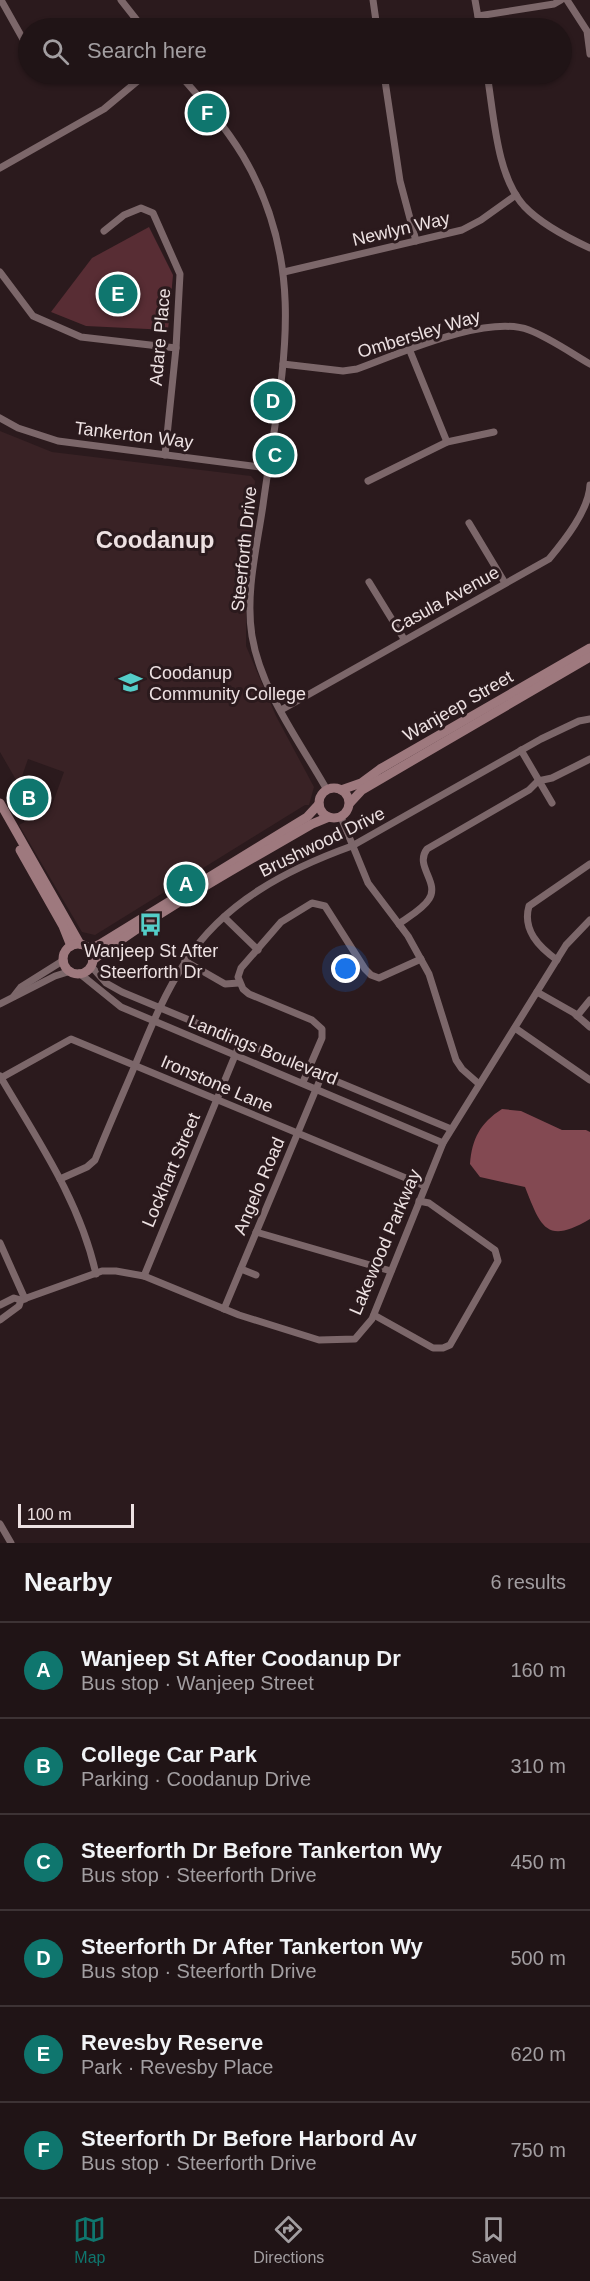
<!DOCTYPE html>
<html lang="en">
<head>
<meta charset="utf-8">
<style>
  body { margin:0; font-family:Helvetica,sans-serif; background:#281d1f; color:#f1f3f6 }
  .scale { position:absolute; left:18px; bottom:15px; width:116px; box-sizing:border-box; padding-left:6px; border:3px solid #ede1e2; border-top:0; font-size:16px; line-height:21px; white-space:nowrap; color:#ede1e2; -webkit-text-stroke:4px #2b1a1d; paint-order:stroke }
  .you { position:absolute; left:346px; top:969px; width:21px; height:21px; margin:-15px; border:4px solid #fff; border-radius:50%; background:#1a73e8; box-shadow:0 0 0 9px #1a73e833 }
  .badge { display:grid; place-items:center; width:39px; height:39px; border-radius:50%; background:#0f766e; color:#fff; font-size:20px; font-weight:700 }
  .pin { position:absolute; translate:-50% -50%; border:3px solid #fff; box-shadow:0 2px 6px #0006 }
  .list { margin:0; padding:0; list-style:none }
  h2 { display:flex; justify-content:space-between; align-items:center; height:78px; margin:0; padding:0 24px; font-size:26px }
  h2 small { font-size:20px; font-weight:400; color:#a29ea1 }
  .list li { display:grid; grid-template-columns:39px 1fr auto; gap:18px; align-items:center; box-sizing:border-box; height:96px; padding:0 24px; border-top:2px solid #3d3335 }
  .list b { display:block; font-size:22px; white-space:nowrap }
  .list p { margin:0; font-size:20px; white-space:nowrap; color:#a29ea1 }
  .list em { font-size:20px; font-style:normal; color:#a29ea1 }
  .icon { flex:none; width:33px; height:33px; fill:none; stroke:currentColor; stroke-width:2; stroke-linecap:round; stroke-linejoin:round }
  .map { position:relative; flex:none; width:590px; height:1543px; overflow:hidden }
  .search { position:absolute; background:#201416; box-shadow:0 2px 4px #0004; left:18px; right:18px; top:18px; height:66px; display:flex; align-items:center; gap:15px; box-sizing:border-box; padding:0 21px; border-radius:33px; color:#a29ea1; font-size:22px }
  .sheet { height:654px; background:#201416 }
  nav { display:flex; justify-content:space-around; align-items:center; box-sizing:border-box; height:84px; border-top:2px solid #3d3335; background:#201416; font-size:16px; color:#a29ea1 }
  nav a { display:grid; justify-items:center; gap:3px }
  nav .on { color:#0f766e }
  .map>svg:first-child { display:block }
  .built { fill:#392225 }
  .green { fill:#582d34 }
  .water { fill:#834952 }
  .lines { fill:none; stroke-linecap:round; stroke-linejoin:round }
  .minor { stroke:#7c676a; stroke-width:7 }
  .secondary { stroke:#9e797e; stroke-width:9 }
  .labels { text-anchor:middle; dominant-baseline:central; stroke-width:6; stroke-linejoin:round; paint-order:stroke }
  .street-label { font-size:18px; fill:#ede1e2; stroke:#2b1a1d }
  .poi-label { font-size:18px; fill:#ede1e2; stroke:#2b1a1d; text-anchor:start }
  .district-label { font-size:24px; font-weight:bold; fill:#ede1e2; stroke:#2b1a1d }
</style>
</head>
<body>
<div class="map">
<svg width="590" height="1543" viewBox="0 0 590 1543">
  <rect width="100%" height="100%" fill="#2b1a1d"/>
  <polygon class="built" points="0,431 52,452 251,476 255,481 246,596 246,646 276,716 314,787 309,805 305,805 95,935 82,932 19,825 51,808 64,772 28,759 19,785 0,752"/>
  <polygon class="green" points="149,227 173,275 168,330 86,326 51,312 92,258"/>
  <path class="water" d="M502,1109L521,1111L562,1130H586L590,1132V1219C546,1245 541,1227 525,1187L480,1177L470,1164C472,1139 480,1123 502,1109Z"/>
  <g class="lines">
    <g class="minor">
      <polyline points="1,0 28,48"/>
      <polyline points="121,0 143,28"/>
      <polyline points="373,0 377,28"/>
      <polyline points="475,0 480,28"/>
      <polyline points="567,0 587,31 590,54"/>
      <polyline points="478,16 554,4 561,0"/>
      <path d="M179,74C202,100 225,126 243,156C312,273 280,380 263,505C257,547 245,593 252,636C261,691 300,742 327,790"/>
      <polyline points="384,74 400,181 416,241"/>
      <path d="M487,74C494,114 496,175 524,206C541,224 568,238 590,248"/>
      <polyline points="0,168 104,109 146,74"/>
      <polyline points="104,231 124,215 141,208 153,213 180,274 176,348 165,455"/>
      <polyline points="0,272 33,316 81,337 176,348"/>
      <polyline points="284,272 462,230 481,220 516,195"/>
      <polyline points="410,351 447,442"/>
      <path d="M283,364L343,371L357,369C399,354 486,314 529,330C550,338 571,353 590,364"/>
      <polyline points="0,418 18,428 58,441 268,468"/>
      <polyline points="368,481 447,442 494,432"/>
      <polyline points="469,523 505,583"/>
      <polyline points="369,582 404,639"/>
      <path d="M281,710L549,559C564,541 589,510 590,485"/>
      <polyline points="521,750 552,803"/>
      <polyline points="341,817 368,883 408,936 429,974 456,1060 462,1069 479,1084"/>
      <polyline points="224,917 258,950"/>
      <path d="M399,924C408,917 423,909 429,899C440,882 414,866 427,849L529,790L538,781L552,778L590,759"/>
      <path d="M557,960C539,947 522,930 529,906L590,864"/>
      <polyline points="185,961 225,984 239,983"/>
      <polyline points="91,966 106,983 122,992 451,1129"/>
      <polyline points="79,973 121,1007 443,1143"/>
      <polyline points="537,992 574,1013 590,1027"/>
      <polyline points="14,996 21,987 64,960"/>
      <polyline points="0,1004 55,976 71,971"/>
      <polyline points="577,1016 590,1000"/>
      <polyline points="515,1028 590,1080"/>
      <path d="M0,1076C37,1139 80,1201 96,1274"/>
      <polyline points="1,1078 71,1039 425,1186"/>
      <polyline points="303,1082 322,1038 322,1029 312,1020 249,994 243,989 238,977 241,968 281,922 312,903 325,906 365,969 371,975 379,978 421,959"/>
      <path d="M60,1179L87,1167L95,1160C108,1128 122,1096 136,1063C150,1029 165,992 186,961C224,902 288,869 352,846L541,739L579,721L590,719"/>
      <polyline points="256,1232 391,1271"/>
      <polyline points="0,1243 25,1299"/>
      <polyline points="241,1269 256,1275"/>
      <polyline points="144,1276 241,1041"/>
      <polyline points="0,1305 14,1298 21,1300 102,1271 116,1271 144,1276 239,1315 319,1340 355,1339 372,1319 443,1143 566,945 590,920"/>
      <polyline points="224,1309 322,1075"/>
      <polyline points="374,1315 433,1348 443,1348 450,1345 498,1261 495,1250 429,1203 419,1201"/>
      <polyline points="0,1320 19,1306 21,1300"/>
      <polyline points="0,1524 11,1543"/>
    </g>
    <g class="secondary">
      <circle cx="334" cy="803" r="15"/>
      <polyline points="341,790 361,783 380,769 590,648"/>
      <polyline points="0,803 80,944"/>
      <polyline points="350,803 362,790 590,657"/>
      <polyline points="20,850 63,926 71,946"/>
      <circle cx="78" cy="959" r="15"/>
      <polyline points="89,949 100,944 307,817 319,804"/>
      <path d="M93,960C162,909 238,867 312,824L329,817"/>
    </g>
  </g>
  <defs>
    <symbol id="school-bare" viewBox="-9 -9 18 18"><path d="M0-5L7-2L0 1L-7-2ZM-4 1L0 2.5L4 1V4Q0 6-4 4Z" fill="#54cdc8" stroke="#2b1a1d" stroke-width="2.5" paint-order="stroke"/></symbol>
    <symbol id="bus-bare" viewBox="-9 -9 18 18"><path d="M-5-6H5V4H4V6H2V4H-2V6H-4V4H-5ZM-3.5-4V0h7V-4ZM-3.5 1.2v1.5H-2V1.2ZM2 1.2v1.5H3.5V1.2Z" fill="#54cdc8" stroke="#2b1a1d" stroke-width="2.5" paint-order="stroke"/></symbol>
  </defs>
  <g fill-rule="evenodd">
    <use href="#school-bare" x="114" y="666" width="33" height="33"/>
    <use href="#bus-bare" x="134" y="908" width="33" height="33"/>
  </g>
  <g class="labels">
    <g class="street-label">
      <text transform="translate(401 229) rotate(-13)">Newlyn Way</text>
      <text transform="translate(419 334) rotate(-17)">Ombersley Way</text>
      <text transform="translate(160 337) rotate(-85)">Adare Place</text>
      <text transform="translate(134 435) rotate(7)">Tankerton Way</text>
      <text transform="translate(244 549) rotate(-84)">Steerforth Drive</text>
      <text transform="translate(445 600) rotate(-29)">Casula Avenue</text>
      <text transform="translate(458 706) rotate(-30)">Wanjeep Street</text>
      <text transform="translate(322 842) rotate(-26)">Brushwood Drive</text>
      <text transform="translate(263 1050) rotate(22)">Landings Boulevard</text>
      <text transform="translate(217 1084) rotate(23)">Ironstone Lane</text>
      <text transform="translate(171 1170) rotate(-67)">Lockhart Street</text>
      <text transform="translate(259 1186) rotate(-67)">Angelo Road</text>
      <text transform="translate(385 1242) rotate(-67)">Lakewood Parkway</text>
    </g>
    <g class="poi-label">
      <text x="149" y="673">Coodanup<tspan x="149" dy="21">Community College</tspan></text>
      <text x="151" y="951" text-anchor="middle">Wanjeep St After<tspan x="151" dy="21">Steerforth Dr</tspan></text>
    </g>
    <g class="district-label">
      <text x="155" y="539">Coodanup</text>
    </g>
  </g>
</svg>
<div class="scale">100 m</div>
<div class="you"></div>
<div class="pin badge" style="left:186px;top:884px">A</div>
<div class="pin badge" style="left:29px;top:798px">B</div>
<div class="pin badge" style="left:275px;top:455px">C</div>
<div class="pin badge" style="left:273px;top:401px">D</div>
<div class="pin badge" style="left:118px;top:294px">E</div>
<div class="pin badge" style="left:207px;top:113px">F</div>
<div class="search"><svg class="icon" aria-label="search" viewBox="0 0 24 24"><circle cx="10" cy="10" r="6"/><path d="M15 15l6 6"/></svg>Search here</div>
</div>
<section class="sheet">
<h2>Nearby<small>6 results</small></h2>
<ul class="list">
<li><span class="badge">A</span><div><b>Wanjeep St After Coodanup Dr</b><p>Bus stop · Wanjeep Street</p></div><em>160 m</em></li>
<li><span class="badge">B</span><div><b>College Car Park</b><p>Parking · Coodanup Drive</p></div><em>310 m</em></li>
<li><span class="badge">C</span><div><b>Steerforth Dr Before Tankerton Wy</b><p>Bus stop · Steerforth Drive</p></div><em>450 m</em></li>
<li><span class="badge">D</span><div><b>Steerforth Dr After Tankerton Wy</b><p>Bus stop · Steerforth Drive</p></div><em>500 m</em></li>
<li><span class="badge">E</span><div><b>Revesby Reserve</b><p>Park · Revesby Place</p></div><em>620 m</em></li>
<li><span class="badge">F</span><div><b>Steerforth Dr Before Harbord Av</b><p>Bus stop · Steerforth Drive</p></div><em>750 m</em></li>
</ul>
</section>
<nav>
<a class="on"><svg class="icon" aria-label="map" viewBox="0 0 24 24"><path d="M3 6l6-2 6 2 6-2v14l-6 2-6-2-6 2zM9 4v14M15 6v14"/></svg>Map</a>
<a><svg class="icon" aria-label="directions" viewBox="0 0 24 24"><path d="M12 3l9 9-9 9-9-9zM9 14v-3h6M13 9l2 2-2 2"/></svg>Directions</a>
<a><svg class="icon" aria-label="saved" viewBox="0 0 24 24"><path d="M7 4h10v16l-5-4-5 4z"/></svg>Saved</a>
</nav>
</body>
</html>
